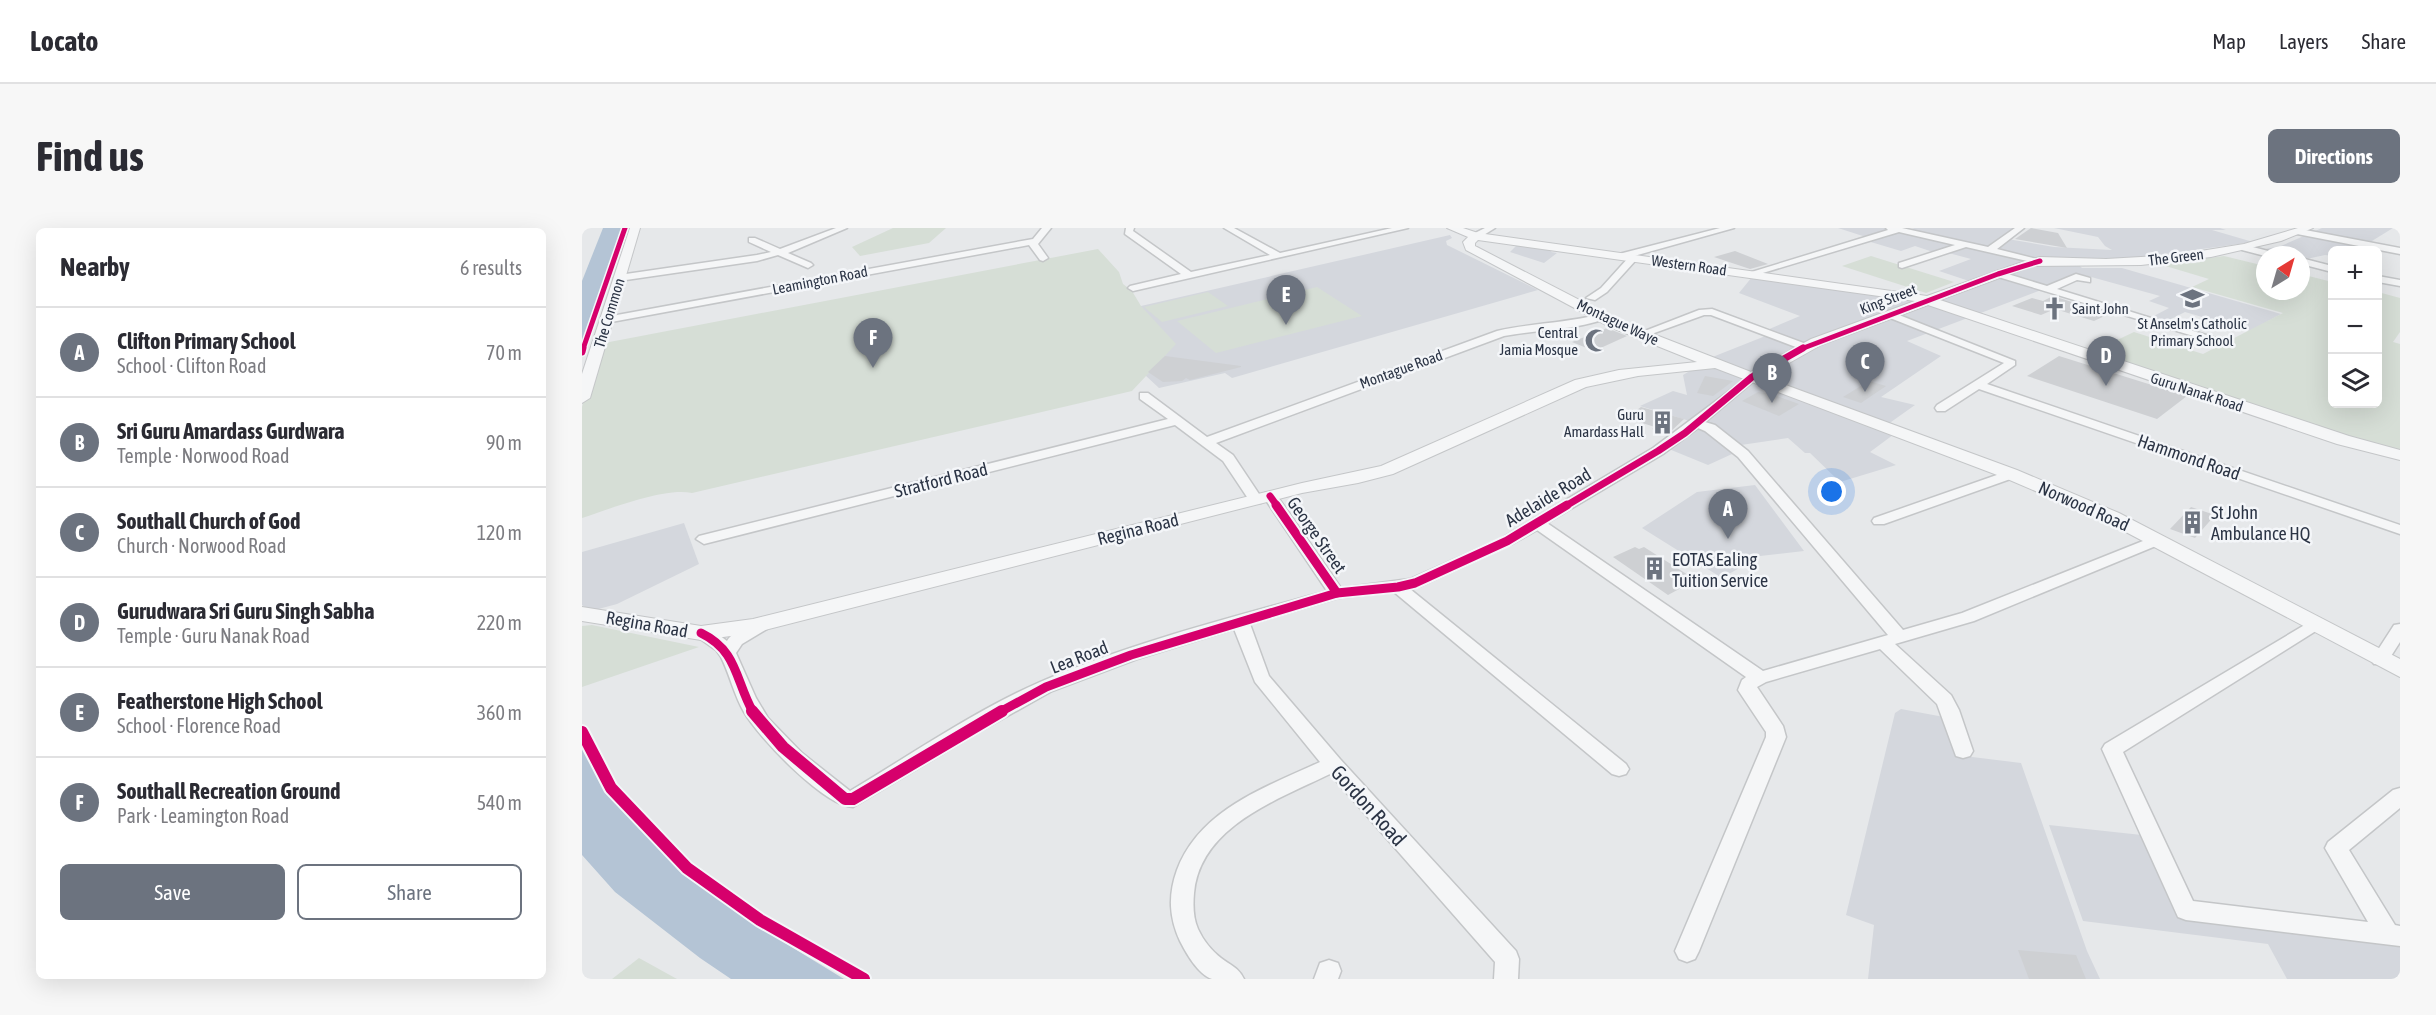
<!DOCTYPE html>
<html lang="en">
<head>
<meta charset="utf-8">
<style>
  body { margin:0; font-family:"Asap Condensed",sans-serif; background:#f7f7f7; color:#2b2b33 }
  .controls { position:absolute; right:18px; top:18px; display:grid; overflow:hidden; border-radius:9px; box-shadow:0 6px 24px #0002 }
  .controls button { width:54px; height:54px; display:grid; place-items:center; padding:0; border:0; border-bottom:2px solid #e1e1e2; background:#fff; color:#2b2b33; font:30px sans-serif }
  .compass { position:absolute; left:1674px; top:18px; width:54px; height:54px; border-radius:50%; background:#fff; box-shadow:0 6px 24px #0002; rotate:37deg }
  .you { position:absolute; left:1250px; top:264px; width:21px; height:21px; margin:-15px; border:4px solid #fff; border-radius:50%; background:#1a73e8; box-shadow:0 0 0 9px #1a73e833 }
  .badge { display:grid; place-items:center; width:39px; height:39px; border-radius:50%; background:#6c737f; color:#fff; font-size:20px; font-weight:700 }
  .pin { position:absolute; translate:-50% -50px; filter:drop-shadow(0 2px 3px #0008) }
  .pin::after { content:''; position:absolute; top:32px; width:21px; height:18px; background:inherit; clip-path:polygon(0 0,100% 0,50% 100%) }
  .list { margin:0; padding:0; list-style:none }
  h2 { display:flex; justify-content:space-between; align-items:center; height:78px; margin:0; padding:0 24px; font-size:26px }
  h2 small { font-size:20px; font-weight:400; color:#7c7c81 }
  .list li { display:grid; grid-template-columns:39px 1fr auto; gap:18px; align-items:center; box-sizing:border-box; height:90px; padding:0 24px; border-top:2px solid #e1e1e2 }
  .list b { display:block; font-size:22px; white-space:nowrap }
  .list p { margin:0; font-size:20px; white-space:nowrap; color:#7c7c81 }
  .list em { font-size:20px; font-style:normal; color:#7c7c81 }
  .actions { display:flex; gap:12px; padding:18px 24px }
  .actions a { flex:1; padding:14px 0; border:2px solid #6c737f; border-radius:9px; text-align:center; font-size:21px; color:#6c737f }
  .actions .main { background:#6c737f; color:#fff }
  .icon { flex:none; width:33px; height:33px; fill:none; stroke:currentColor; stroke-width:2; stroke-linecap:round; stroke-linejoin:round }
  .map { position:relative; flex:none; width:1818px; height:751px; overflow:hidden; border-radius:9px }
  header { display:flex; align-items:center; gap:36px; box-sizing:border-box; height:84px; padding:0 30px; background:#fff; border-bottom:2px solid #e1e1e2 }
  header strong { font-size:28px }
  nav { display:flex; gap:33px; margin-inline-start:auto; font-size:21px }
  .intro { display:flex; align-items:center; justify-content:space-between; box-sizing:border-box; height:144px; padding:0 36px }
  h1 { margin:0; font-size:42px }
  .button { padding:15px 27px; border-radius:9px; background:#6c737f; color:#fff; font-size:21px; font-weight:700 }
  main { display:flex; gap:36px; padding:0 36px }
  aside { flex:1; background:#fff; border-radius:9px; box-shadow:0 6px 24px #0002 }
  .map>svg:first-child { display:block }
  .built { fill:#d4d7dd }
  .green { fill:#d6ded6 }
  .water { fill:#b4c4d5 }
  .building { fill:#ced0d3 }
  .lines { fill:none; stroke-linecap:round; stroke-linejoin:round }
  .minor-casing { stroke:#c4c6c8; stroke-width:3 }
  .tertiary-casing { stroke:#c4c6c8; stroke-width:2 }
  .minor { fill:#f5f6f7; fill-rule:evenodd }
  .tertiary { fill:#f5f6f7; fill-rule:evenodd }
  .cycleway-far3-casing { stroke:#f4f6f9; stroke-width:8 }
  .cycleway-far2-casing { stroke:#f4f6f9; stroke-width:10 }
  .cycleway-far1-casing { stroke:#f4f6f9; stroke-width:13 }
  .cycleway-casing { stroke:#f4f6f9; stroke-width:16 }
  .cycleway-far3 { stroke:#d6006c; stroke-width:5 }
  .cycleway-far2 { stroke:#d6006c; stroke-width:7 }
  .cycleway-far1 { stroke:#d6006c; stroke-width:9 }
  .cycleway { stroke:#d6006c; stroke-width:12 }
  .labels { text-anchor:middle; dominant-baseline:central; stroke-width:5; stroke-linejoin:round; paint-order:stroke }
  .far-street-label { font-size:15px; fill:#2b3445; stroke:#f4f6f9 }
  .far-poi-label { font-size:15px; fill:#2b3445; stroke:#f4f6f9; text-anchor:end }
  .street-label { font-size:18px; fill:#2b3445; stroke:#f4f6f9 }
  .poi-label { font-size:18px; fill:#2b3445; stroke:#f4f6f9; text-anchor:start }
  .near-street-label { font-size:21px; fill:#2b3445; stroke:#f4f6f9 }
</style>
</head>
<body>
<header>
<strong>Locato</strong>
<nav><a>Map</a><a>Layers</a><a>Share</a></nav>
</header>
<div class="intro"><h1>Find us</h1><a class="button">Directions</a></div>
<main>
<aside>
<h2>Nearby<small>6 results</small></h2>
<ul class="list">
<li><span class="badge">A</span><div><b>Clifton Primary School</b><p>School · Clifton Road</p></div><em>70 m</em></li>
<li><span class="badge">B</span><div><b>Sri Guru Amardass Gurdwara</b><p>Temple · Norwood Road</p></div><em>90 m</em></li>
<li><span class="badge">C</span><div><b>Southall Church of God</b><p>Church · Norwood Road</p></div><em>120 m</em></li>
<li><span class="badge">D</span><div><b>Gurudwara Sri Guru Singh Sabha</b><p>Temple · Guru Nanak Road</p></div><em>220 m</em></li>
<li><span class="badge">E</span><div><b>Featherstone High School</b><p>School · Florence Road</p></div><em>360 m</em></li>
<li><span class="badge">F</span><div><b>Southall Recreation Ground</b><p>Park · Leamington Road</p></div><em>540 m</em></li>
</ul>
<div class="actions"><a class="main">Save</a><a>Share</a></div>
</aside>
<div class="map">
<svg width="1818" height="751" viewBox="0 0 1818 751">
  <rect width="100%" height="100%" fill="#e6e8ea"/>
  <g class="built">
    <polygon points="1256,0 1304,0 1321,5 1332,0 1433,0 1420,10 1472,19 1530,22 1523,18 1516,9 1472,0 1638,0 1644,2 1630,2 1671,14 1547,31 1491,32 1500,40 1540,40 1699,86 1668,103 1603,84 1585,93 1570,89 1587,80 1567,73 1578,68 1502,47 1484,49 1487,51 1467,59 1325,113 1359,128 1299,169 1333,177 1302,199 1315,204 1288,224 1314,237 1258,254 1228,225 1223,225 1206,210 1159,217 1161,221 1126,237 1082,219 1111,194 1058,178 1091,163 1105,167 1101,147 1133,128 1191,105 1185,102 1218,88 1157,65 1170,49 1344,71 1390,54 1357,43 1389,31 1363,24 1357,26 1333,18 1319,23 1282,12 1287,10"/>
    <polygon points="1740,0 1811,0 1785,16 1775,15 1765,22 1750,22 1750,28 1743,27 1720,32 1719,27 1699,27 1678,22 1699,18"/>
    <polygon points="868,7 870,10 864,13 865,17 956,62 650,150 643,145 577,160 563,147 559,78"/>
    <polygon points="935,17 971,21 969,24 975,25 962,35 928,24"/>
    <polygon points="1173,257 1222,323 1178,328 1140,350 1060,300 1115,264"/>
    <polygon points="102,295 117,336 35,376 9,383 0,377 0,324"/>
    <polygon points="1319,481 1362,489 1374,527 1439,535 1505,723 1518,751 1286,751 1292,697 1264,687 1313,485"/>
    <polygon points="1467,597 1569,608 1601,685 1818,712 1818,751 1705,751 1686,716 1501,693"/>
  </g>
  <g class="green">
    <polygon points="311,0 364,0 347,15 278,28 270,19"/>
    <path d="M516,21L537,44L541,56L550,63L559,78L594,116L550,163L110,265C82,259 28,281 0,290V179L17,116Z"/>
    <polygon points="1289,28 1372,54 1344,65 1260,38"/>
    <path d="M1642,28L1683,38V63H1719V46L1750,54V176H1796V64L1818,70V104L1811,114L1818,116V222L1766,209L1512,123L1552,104L1621,126L1701,85L1610,59L1627,51L1577,36C1591,34 1602,36 1616,35L1611,32Z"/>
    <polygon points="735,59 780,88 634,125 595,93"/>
    <polygon points="626,64 646,78 580,94 562,79"/>
    <polygon points="10,397 117,419 0,459 0,398"/>
    <polygon points="57,730 95,751 30,751"/>
  </g>
  <g class="water">
    <polygon points="21,0 43,0 0,121 0,53"/>
    <polygon points="0,519 41,581 90,635 170,695 262,751 149,751 118,730 33,664 0,627"/>
  </g>
  <g class="building">
    <polygon points="1449,0 1476,5 1485,20 1433,11"/>
    <polygon points="1153,23 1186,36 1168,41 1132,29"/>
    <polygon points="1471,68 1490,74 1529,85 1512,93 1473,81 1459,87 1430,78 1450,70 1461,73"/>
    <polygon points="1025,100 1045,108 1012,123 990,114"/>
    <polygon points="583,128 659,138 659,139 608,152 604,150 600,153 581,154 566,144"/>
    <polygon points="1477,128 1605,168 1575,191 1445,148"/>
    <polygon points="1123,148 1151,153 1131,168 1115,165"/>
    <polygon points="1287,153 1304,158 1279,175 1261,169"/>
    <polygon points="1176,164 1189,166 1217,176 1197,188 1160,173"/>
    <polygon points="1059,179 1102,191 1086,206 1070,201 1073,199 1044,190"/>
    <polygon points="1609,279 1633,287 1613,310 1588,301"/>
    <polygon points="1053,319 1057,321 1062,319 1114,352 1086,367 1031,329"/>
    <polygon points="1436,722 1494,727 1504,751 1447,751"/>
  </g>
  <g class="lines">
    <defs>
      <g id="minor">
        <polygon points="254,0 265,0 206,25 229,35 231,37 226,40 196,27 175,33 37,53 32,50 37,47 175,27 189,24 167,14 167,10 173,10 198,21"/>
        <polygon points="460,0 469,0 456,16 466,30 461,33 458,32 447,17 24,95 19,92 24,89 451,11"/>
        <polygon points="544,0 552,0 551,3 609,44 688,27 642,0 652,0 698,25 810,0 826,0 551,63 546,60 548,58 599,46 543,6"/>
        <polygon points="903,0 913,0 897,10 891,10 891,6"/>
        <polygon points="1138,0 1152,0 1052,28 1056,30 1054,32 1025,64 1013,72 1004,70 1019,60 1047,29 1037,30 1037,26"/>
        <polygon points="1304,0 1320,0 1406,19 1433,0 1442,0 1415,21 1463,33 1458,36 1384,19 1320,40 1317,39 1317,35 1373,17 1317,4 1171,48 1163,46 1306,2"/>
        <polygon points="1718,1 1818,20 1818,26 1715,6 1715,2"/>
        <polygon points="1663,17 1694,25 1696,27 1683,28 1660,22 1660,18"/>
        <polygon points="1719,30 1750,38 1750,44 1719,36"/>
        <polygon points="1416,43 1465,58 1494,46 1508,50 1508,54 1495,52 1475,61 1650,115 1649,117 1641,117 1413,48 1413,44"/>
        <polygon points="1796,48 1818,52 1818,58 1796,54"/>
        <polygon points="1130,81 1227,117 1229,119 1227,121 1219,121 1129,87 1122,87 1064,108 1060,109 1055,106 1117,82"/>
        <polygon points="1307,83 1433,133 1433,137 1405,156 1818,297 1818,306 1397,161 1363,183 1355,183 1353,180 1355,177 1422,135 1303,88 1302,86"/>
        <path d="M1019,86L1023,87V91C991,102 955,102 922,108L634,215L651,227L681,272L679,275H669L641,233L593,197L122,316L114,311L117,308L586,191L558,171V165H566L625,209L915,103C950,95 985,95 1019,86Z"/>
        <path d="M1170,146L1176,149L1174,151L1123,194L1133,197L1166,223L1321,402L1380,385L1571,309H1581L1584,312L1581,315L1392,393L1313,416L1369,467L1377,482L1391,523L1388,528L1381,530L1374,528L1355,476L1298,421L1184,454L1175,459L1201,498L1204,509L1117,723L1113,731L1105,734L1097,731L1093,723L1184,509V504L1156,462L1160,452L1164,449L955,302L930,316L839,358L828,361L1044,536L1047,541L1044,546L1037,548L1030,546L812,364L756,370L668,396L687,448L758,531L934,723L937,731L936,751H912L913,734L748,546C697,571 618,598 612,665C611,677 611,690 616,701C621,712 630,723 639,730C648,737 657,740 662,751C653,751 639,751 630,751C616,746 604,725 598,713C587,689 586,667 595,642C618,581 684,559 738,534L673,454L652,401L555,431L470,463L397,504L271,579C243,579 177,510 162,484C152,467 148,447 139,429L134,422L110,405L113,401C125,398 136,406 145,413C152,402 173,390 185,393L187,397L185,401L160,416L154,425L174,470L186,490L220,525L268,563C330,526 392,483 458,454C548,415 651,389 745,363L681,268L683,265H693L759,360L828,351L920,310L1071,220ZM1116,200L1123,203L1156,229L1306,407L1181,443L965,295L1081,226Z"/>
        <polygon points="1429,242 1434,243 1436,246 1434,249 1302,296 1292,296 1290,293 1292,290"/>
        <polygon points="1731,392 1737,393 1739,397 1737,401 1541,524 1611,673 1786,694 1743,620 1746,614 1811,562 1818,560 1818,580 1767,622 1813,697 1818,698 1818,718 1604,692 1596,689 1520,521 1523,516"/>
        <polygon points="1818,396 1818,414 1804,436 1792,436 1789,432 1792,428 1812,397"/>
        <polygon points="747,732 756,735 759,743 756,751 732,751 738,735"/>
      </g>
      <g id="tertiary">
        <polygon points="48,0 58,0 8,170 0,175 0,146"/>
        <path d="M865,0H881L896,5L1345,68L1443,33L1458,29L1524,31L1594,27L1662,16L1716,0H1731L1699,13L1629,29L1559,37L1450,38L1358,72L1767,208L1818,222V232L1755,216L1346,77L1239,117L1182,149L1435,242L1537,285L1818,431V449L1523,293L1423,250L1133,140L1056,148L1004,159L811,246L776,255L720,265L171,405L119,412L0,393V379L119,398L171,391L720,255L799,238L993,152L1037,142L1115,134L1028,99L884,22L881,14L886,9ZM896,12L1333,73L1229,111L1169,144L1038,93L893,18V15Z"/>
      </g>
    </defs>
    <use href="#minor" class="minor-casing"/>
    <use href="#tertiary" class="tertiary-casing"/>
    <use href="#minor" class="minor"/>
    <use href="#tertiary" class="tertiary"/>
    <defs>
      <g id="cycleway-far3">
        <polyline points="1,121 43,0"/>
        <polyline points="1219,121 1416,46 1458,33"/>
      </g>
      <g id="cycleway-far2">
        <polyline points="0,124 1,120"/>
        <polyline points="688,268 696,279"/>
        <polyline points="982,279 1076,223 1103,205 1170,149 1221,120"/>
      </g>
      <g id="cycleway-far1">
        <polyline points="694,277 755,365"/>
        <path d="M119,405C156,423 153,452 171,484"/>
        <polyline points="418,484 464,459 549,427 755,365 816,359 833,355 925,313 985,277"/>
      </g>
      <g id="cycleway">
        <polyline points="170,483 201,519 263,571 271,571 420,483"/>
        <polyline points="0,504 29,560 105,640 178,692 282,751"/>
      </g>
    </defs>
    <use href="#cycleway-far3" class="cycleway-far3-casing"/>
    <use href="#cycleway-far2" class="cycleway-far2-casing"/>
    <use href="#cycleway-far1" class="cycleway-far1-casing"/>
    <use href="#cycleway" class="cycleway-casing"/>
    <use href="#cycleway-far3" class="cycleway-far3"/>
    <use href="#cycleway-far2" class="cycleway-far2"/>
    <use href="#cycleway-far1" class="cycleway-far1"/>
    <use href="#cycleway" class="cycleway"/>
  </g>
  <defs>
    <symbol id="school-bare" viewBox="-9 -9 18 18"><path d="M0-5L7-2L0 1L-7-2ZM-4 1L0 2.5L4 1V4Q0 6-4 4Z" fill="#6c737f" stroke="#f4f6f9" stroke-width="2.5" paint-order="stroke"/></symbol>
    <symbol id="church-bare" viewBox="-9 -9 18 18"><path d="M-1.2-6h2.4v3.5h3.3v2.4h-3.3V6h-2.4V-.1h-3.3v-2.4h3.3Z" fill="#6c737f" stroke="#f4f6f9" stroke-width="2.5" paint-order="stroke"/></symbol>
    <symbol id="mosque-bare" viewBox="-9 -9 18 18"><path d="M3.5-4.9A6 6 0 1 0 3.5 4.9A5 5 0 1 1 3.5-4.9Z" fill="#6c737f" stroke="#f4f6f9" stroke-width="2.5" paint-order="stroke"/></symbol>
    <symbol id="building-bare" viewBox="-9 -9 18 18"><path d="M-4-6H4V6H1V3H-1V6H-4ZM-2.5-4.3h1.7v1.8h-1.7ZM.8-4.3h1.7v1.8H.8ZM-2.5-1h1.7V.8h-1.7ZM.8-1h1.7V.8H.8Z" fill="#6c737f" stroke="#f4f6f9" stroke-width="2.5" paint-order="stroke"/></symbol>
  </defs>
  <g fill-rule="evenodd">
    <use href="#school-bare" x="1594" y="54" width="33" height="33"/>
    <use href="#church-bare" x="1456" y="64" width="33" height="33"/>
    <use href="#mosque-bare" x="998" y="96" width="33" height="33"/>
    <use href="#building-bare" x="1064" y="178" width="33" height="33"/>
    <use href="#building-bare" x="1594" y="278" width="33" height="33"/>
    <use href="#building-bare" x="1056" y="324" width="33" height="33"/>
  </g>
  <g class="labels">
    <g class="far-street-label">
      <text transform="translate(1594 29) rotate(-7)">The Green</text>
      <text transform="translate(1107 37) rotate(8)">Western Road</text>
      <text transform="translate(238 52) rotate(-11)">Leamington Road</text>
      <text transform="translate(1306 71) rotate(-21)">King Street</text>
      <text transform="translate(27 85) rotate(-73)">The Common</text>
      <text transform="translate(1036 94) rotate(25)">Montague Waye</text>
      <text transform="translate(819 141) rotate(-20)">Montague Road</text>
      <text transform="translate(1615 164) rotate(18)">Guru Nanak Road</text>
    </g>
    <g class="far-poi-label">
      <text x="1490" y="80" text-anchor="start">Saint John</text>
      <text x="1610" y="95" text-anchor="middle">St Anselm's Catholic<tspan x="1610" dy="17">Primary School</tspan></text>
      <text x="996" y="104">Central<tspan x="996" dy="17">Jamia Mosque</tspan></text>
      <text x="1062" y="186">Guru<tspan x="1062" dy="17">Amardass Hall</tspan></text>
    </g>
    <g class="street-label">
      <text transform="translate(1607 229) rotate(19)">Hammond Road</text>
      <text transform="translate(359 252) rotate(-14)">Stratford Road</text>
      <text transform="translate(966 269) rotate(-31)">Adelaide Road</text>
      <text transform="translate(1502 278) rotate(24)">Norwood Road</text>
      <text transform="translate(556 301) rotate(-14)">Regina Road</text>
      <text transform="translate(735 307) rotate(55)">George Street</text>
      <text transform="translate(65 396) rotate(10)">Regina Road</text>
      <text transform="translate(497 429) rotate(-21)">Lea Road</text>
    </g>
    <g class="poi-label">
      <text x="1629" y="284">St John<tspan x="1629" dy="21">Ambulance HQ</tspan></text>
      <text x="1090" y="331">EOTAS Ealing<tspan x="1090" dy="21">Tuition Service</tspan></text>
    </g>
    <g class="near-street-label">
      <text transform="translate(787 577) rotate(48)">Gordon Road</text>
    </g>
  </g>
</svg>
<div class="controls">
<button>+</button>
<button>−</button>
<button><svg class="icon" aria-label="layers" viewBox="0 0 24 24"><path d="M12 4l9 5-9 5-9-5zM3 14l9 5 9-5"/></svg></button>
</div>
<svg class="compass" viewBox="-18 -18 36 36"><path d="M0-13l5 13h-10z" fill="#e53935"/><path d="M0 13l5-13h-10z" fill="#7c7c81"/></svg>
<div class="you"></div>
<div class="pin badge" style="left:1146px;top:311px">A</div>
<div class="pin badge" style="left:1190px;top:175px">B</div>
<div class="pin badge" style="left:1283px;top:164px">C</div>
<div class="pin badge" style="left:1524px;top:158px">D</div>
<div class="pin badge" style="left:704px;top:97px">E</div>
<div class="pin badge" style="left:291px;top:140px">F</div>
</div>
</main>
</body>
</html>
